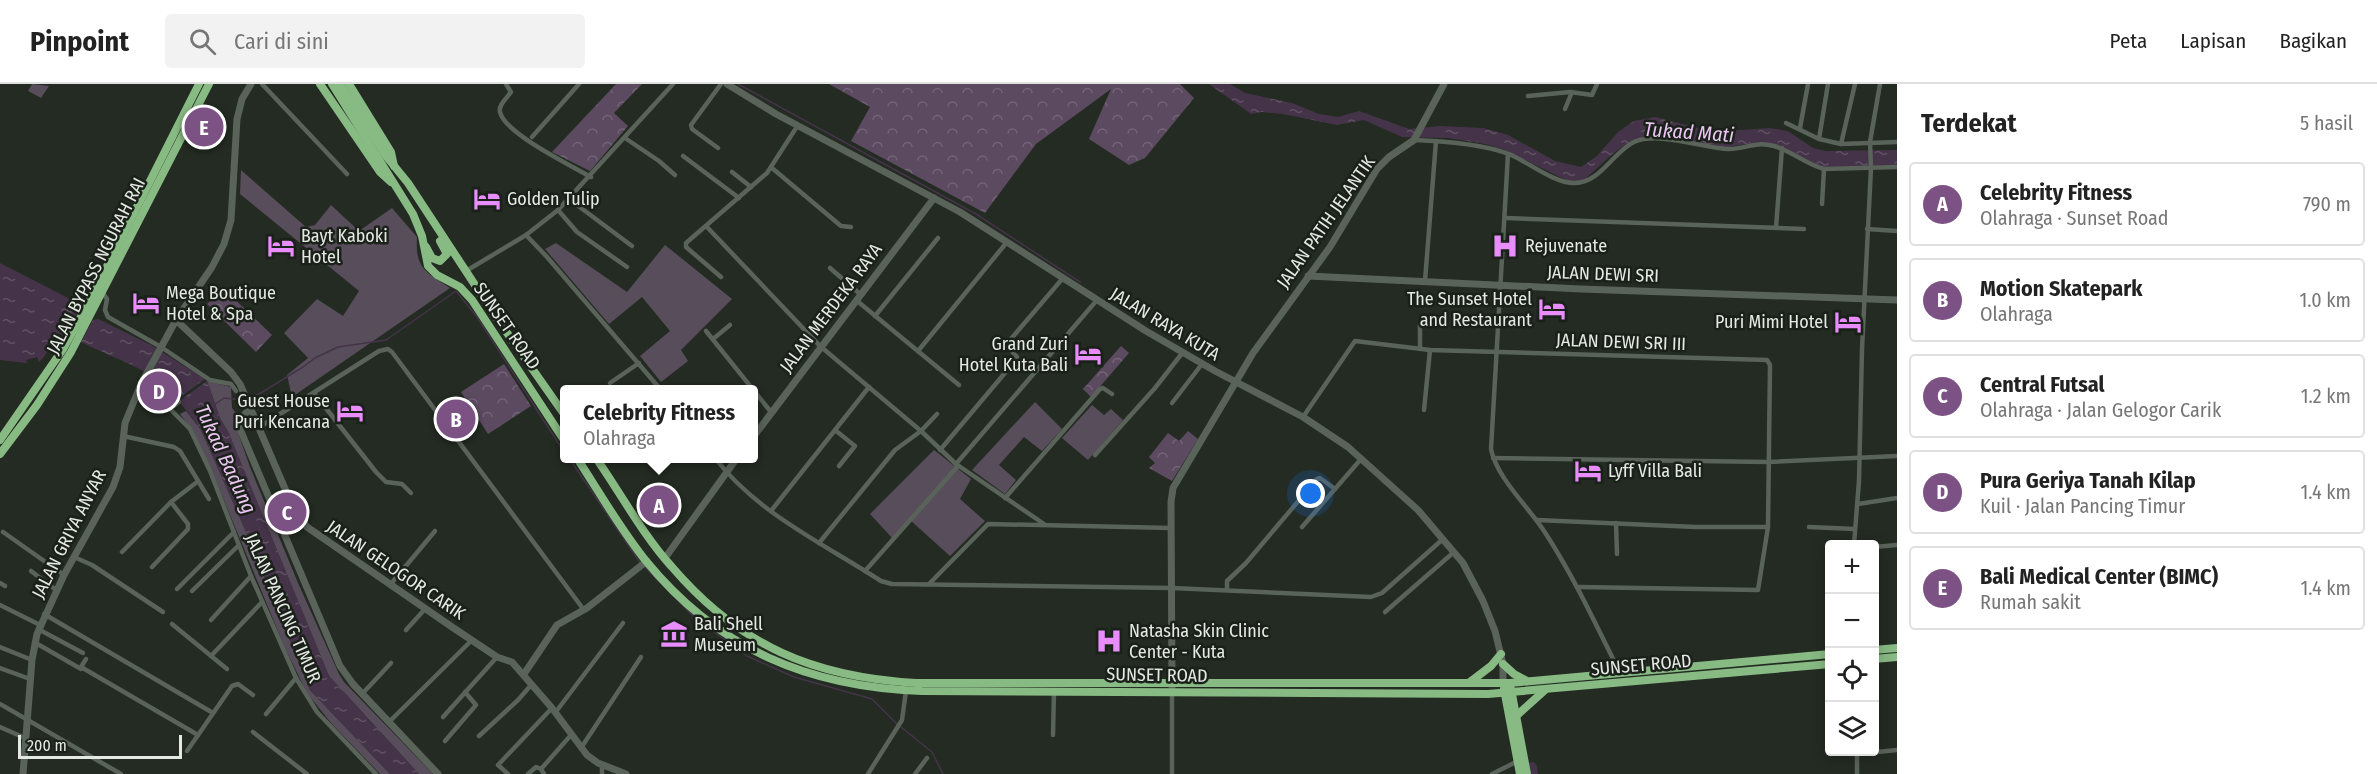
<!DOCTYPE html>
<html lang="id">
<head>
<meta charset="utf-8">
<style>
  body { margin:0; font-family:"Fira Sans Condensed",sans-serif; background:#f2f2f2; color:#222 }
  .controls { position:absolute; right:18px; bottom:18px; display:grid; overflow:hidden; border-radius:6px; box-shadow:0 3px 15px #0003 }
  .controls button { width:54px; height:54px; display:grid; place-items:center; padding:0; border:0; border-bottom:2px solid #e0e0e0; background:#fff; color:#222; font:30px sans-serif }
  .scale { position:absolute; left:18px; bottom:15px; width:164px; box-sizing:border-box; padding-left:6px; border:3px solid #e4e9e3; border-top:0; font-size:16px; line-height:21px; white-space:nowrap; color:#e4e9e3; -webkit-text-stroke:4px #1a2119; paint-order:stroke }
  .you { position:absolute; left:1311px; top:410px; width:21px; height:21px; margin:-15px; border:4px solid #fff; border-radius:50%; background:#1a73e8; box-shadow:0 0 0 9px #1a73e833 }
  .badge { display:grid; place-items:center; width:39px; height:39px; border-radius:50%; background:#7c5285; color:#fff; font-size:20px; font-weight:700 }
  .pin { position:absolute; translate:-50% -50%; border:3px solid #fff; box-shadow:0 2px 6px #0006 }
  .popup { position:absolute; left:560px; top:301px; width:198px; height:78px; box-sizing:border-box; display:grid; place-content:center; border-radius:6px; background:#fff; filter:drop-shadow(0 2px 4px #0005); font-size:20px; white-space:nowrap; color:#767676 }
  .popup b { font-size:22px; color:#222 }
  .popup::after { content:''; position:absolute; left:50%; top:100%; margin-left:-12px; border:12px solid transparent; border-top-color:#fff }
  .list { margin:0; padding:0; list-style:none }
  h2 { display:flex; justify-content:space-between; align-items:center; height:78px; margin:0; padding:0 24px; font-size:26px }
  h2 small { font-size:20px; font-weight:400; color:#767676 }
  .list li { display:grid; grid-template-columns:39px 1fr auto; gap:18px; align-items:center; box-sizing:border-box; height:84px; margin:0 12px 12px; padding:0 12px; border:2px solid #e0e0e0; border-radius:6px }
  .list b { display:block; font-size:22px; white-space:nowrap }
  .list p { margin:0; font-size:20px; white-space:nowrap; color:#767676 }
  .list em { font-size:20px; font-style:normal; color:#767676 }
  .icon { flex:none; width:33px; height:33px; fill:none; stroke:currentColor; stroke-width:2; stroke-linecap:round; stroke-linejoin:round }
  .map { position:relative; flex:none; width:1897px; height:690px; overflow:hidden }
  header { display:flex; align-items:center; gap:36px; box-sizing:border-box; height:84px; padding:0 30px; background:#fff; border-bottom:2px solid #e0e0e0 }
  header strong { font-size:28px }
  nav { display:flex; gap:33px; margin-inline-start:auto; font-size:21px }
  .search { width:420px; height:54px; background:#f2f2f2; display:flex; align-items:center; gap:15px; box-sizing:border-box; padding:0 21px; border-radius:6px; color:#767676; font-size:22px }
  main { display:flex }
  aside { flex:1; background:#fff }
  .map>svg:first-child { display:block }
  .grass { fill:#584d5a }
  .forest { fill:url(#forest-crowns) }
  .water { fill:url(#water-ripples) }
  .lines { fill:none; stroke-linecap:round; stroke-linejoin:round }
  .stream { stroke:#453449; stroke-width:1.5 }
  .river { stroke:#453449; stroke-width:10 }
  .street { stroke:#5a6359; stroke-width:4.5 }
  .secondary { stroke:#5a6359; stroke-width:7 }
  .highway { stroke:#88ba83; stroke-width:8 }
  .labels { text-anchor:middle; dominant-baseline:central; stroke-width:5; stroke-linejoin:round; paint-order:stroke }
  .poi-label { font-size:18px; fill:#e4e9e3; stroke:#1a2119; text-anchor:start }
  .street-label { font-size:18px; fill:#e4e9e3; stroke:#1a2119 }
  .water-label { font-size:20px; font-style:italic; fill:#ebc6f3; stroke:#1a2119 }
</style>
</head>
<body>
<header>
<strong>Pinpoint</strong>
<div class="search"><svg class="icon" aria-label="search" viewBox="0 0 24 24"><circle cx="10" cy="10" r="6"/><path d="M15 15l6 6"/></svg>Cari di sini</div>
<nav><a>Peta</a><a>Lapisan</a><a>Bagikan</a></nav>
</header>
<main>
<div class="map">
<svg width="1897" height="690" viewBox="0 0 1897 690">
  <defs>
    <pattern id="forest-crowns" width="20" height="18" patternUnits="userSpaceOnUse" patternTransform="scale(1.5)"><rect width="20" height="18" fill="#5c4a60"/><path d="M2 6a3 3 0 1 1 6 0M12 15a3 3 0 1 1 6 0" fill="none" stroke="#736477"/></pattern>
    <pattern id="water-ripples" width="26" height="14" patternUnits="userSpaceOnUse" patternTransform="scale(1.5)"><rect width="26" height="14" fill="#453449"/><path d="M2 4q2-2 4 0t4 0M15 11q2-2 4 0t4 0" fill="none" stroke="#605163"/></pattern>
  </defs>
  <rect width="100%" height="100%" fill="#232b22"/>
  <g class="grass">
    <polygon points="32,0 49,2 41,14 28,7"/>
    <path d="M241,86L306,143L315,141L331,121L359,147L392,124L417,153C415,185 426,188 450,204L292,313L287,291L308,274L284,249L317,215L343,232L359,207L240,110Z"/>
    <polygon points="556,159 627,208 665,161 732,215 681,266 688,277 661,298 640,272 670,247 642,213 609,240 545,165"/>
    <polygon points="207,297 231,303 232,324 240,334 236,343 250,383 298,499 339,590 344,598 433,690 419,690 329,592 228,348 220,334"/>
    <polygon points="1035,318 1062,345 1042,367 1024,353 999,381 1016,396 1005,410 972,386"/>
    <polygon points="1092,321 1104,331 1111,325 1123,336 1088,376 1062,354"/>
    <polygon points="186,327 201,346 247,450 310,606 390,690 380,690 331,639 307,609 285,564 216,397 191,345 180,330"/>
    <polygon points="934,366 971,395 960,415 985,437 950,472 910,436 893,455 870,430"/>
  </g>
  <g class="forest">
    <polygon points="616,0 642,0 614,29 628,42 590,87 552,68"/>
    <polygon points="829,0 1180,0 1194,14 1145,74 1129,81 1089,55 1111,5 1036,60 985,129 851,57 870,23"/>
    <polygon points="223,204 272,251 256,268 207,220"/>
    <polygon points="1121,262 1129,269 1091,313 1083,305"/>
    <polygon points="504,280 531,322 488,350 461,308"/>
    <polygon points="1188,347 1198,355 1172,397 1149,384 1155,379 1149,373 1168,349 1179,357"/>
  </g>
  <g class="water">
    <path d="M1209,0H1230L1245,9L1292,19L1319,30L1338,33L1359,27L1409,45L1440,42L1483,44L1508,51L1555,77L1581,83L1597,72L1618,48L1634,37L1655,33L1713,48L1770,44L1788,47L1813,64L1825,67L1897,66V81L1825,83L1813,80L1784,63L1770,60L1758,58L1728,63L1652,52C1625,53 1606,77 1586,94L1578,98L1568,97L1503,65L1485,60L1448,54L1402,53L1364,36L1337,41L1283,30L1261,28L1251,30Z"/>
    <path d="M0,179L68,214L79,227L65,252L59,250C50,257 48,271 39,278L37,273L26,276L27,279L0,276Z"/>
    <path d="M98,235L151,261L205,295L179,314C154,286 115,275 81,258L93,236Z"/>
    <polygon points="207,297 220,334 228,347 329,592 419,690 390,690 310,606 247,450 201,346 179,317"/>
  </g>
  <g class="lines">
    <g class="stream">
      <polyline points="738,0 976,130 1080,198"/>
      <polyline points="250,313 259,310 303,283 315,274 338,263 386,256 456,207 477,233 564,368"/>
      <polyline points="214,321 224,314 243,316"/>
      <polyline points="569,374 641,480"/>
      <polyline points="645,483 695,534 747,572 794,593 872,615 897,640"/>
      <polyline points="901,643 932,668 943,690"/>
    </g>
    <polyline class="river" points="1532,683 1533,690"/>
    <g class="street">
      <polyline points="262,0 347,90"/>
      <path d="M506,0L511,8C507,14 498,21 500,28C504,49 572,82 591,93"/>
      <polyline points="1828,0 1819,55 1841,60 1897,58"/>
      <polyline points="1528,12 1570,8 1592,11 1597,0"/>
      <polyline points="1565,25 1572,8"/>
      <polyline points="1786,39 1819,55"/>
      <polyline points="1800,44 1808,0"/>
      <polyline points="532,53 579,0"/>
      <polyline points="625,54 659,77 675,91"/>
      <path d="M1414,56C1443,57 1482,60 1509,70C1528,78 1555,100 1575,99C1600,99 1614,67 1634,58C1658,47 1703,64 1729,65C1746,65 1754,57 1774,62C1792,67 1805,80 1824,85L1897,83"/>
      <polyline points="1841,60 1855,0"/>
      <polyline points="718,64 692,45 691,41 721,0"/>
      <path d="M1508,70L1491,365C1497,395 1530,424 1546,450C1575,495 1596,541 1620,589"/>
      <polyline points="683,72 739,114"/>
      <polyline points="772,84 841,142 851,143"/>
      <polyline points="732,88 751,103"/>
      <polyline points="569,115 632,162"/>
      <polyline points="1822,120 1824,85"/>
      <polyline points="558,126 577,148 627,183"/>
      <polyline points="1505,134 1804,145"/>
      <polyline points="707,143 820,262 921,347 956,380 1044,440"/>
      <polyline points="1776,144 1782,64"/>
      <polyline points="1867,145 1897,147"/>
      <polyline points="526,151 547,173 661,306"/>
      <polyline points="830,184 860,210"/>
      <polyline points="466,187 526,151 558,126 673,0"/>
      <polyline points="721,193 686,163 686,159 767,89 798,41"/>
      <polyline points="1425,197 1436,57"/>
      <polyline points="103,209 107,215 105,226 108,233 161,263 210,296 231,300 236,307"/>
      <polyline points="856,216 959,301"/>
      <polyline points="875,232 938,154"/>
      <polyline points="706,247 771,328"/>
      <polyline points="713,255 730,241"/>
      <polyline points="1420,265 1420,241"/>
      <polyline points="918,267 1007,158"/>
      <polyline points="610,299 639,279"/>
      <polyline points="138,307 170,325 190,345 210,387 251,492 296,594 317,628 376,690"/>
      <polyline points="314,309 376,388 386,398 402,400 411,409"/>
      <polyline points="1172,319 1202,280"/>
      <polyline points="170,325 179,318"/>
      <polyline points="1424,326 1430,266"/>
      <polyline points="1303,333 1355,257 1430,266 1767,276 1770,281 1768,443 1758,506 1579,503"/>
      <polyline points="258,344 379,267 388,265 392,268 584,526"/>
      <polyline points="835,346 855,362 839,382"/>
      <polyline points="123,352 174,363 180,367 209,415"/>
      <polyline points="940,366 1015,277 1017,273 1009,264 1010,256 1063,194"/>
      <polyline points="1095,371 1155,304 1183,268"/>
      <path d="M715,374C757,429 824,460 881,497L892,500L1172,504L1371,513L1382,509L1443,455"/>
      <polyline points="1493,374 1768,378 1897,372"/>
      <polyline points="956,380 1097,216"/>
      <polyline points="1005,414 1100,305 1103,304 1112,310"/>
      <polyline points="1858,420 1897,414"/>
      <polyline points="771,427 869,303"/>
      <polyline points="1537,436 1696,443 1768,443"/>
      <polyline points="1616,439 1617,470"/>
      <polyline points="1302,443 1361,375"/>
      <polyline points="1809,443 1855,445"/>
      <polyline points="3,448 64,491"/>
      <polyline points="819,459 895,366 921,347 937,330"/>
      <polyline points="1854,460 1859,397 1862,265 1871,84 1870,58 1880,0"/>
      <polyline points="1874,463 1897,461"/>
      <polyline points="122,468 171,418 197,398"/>
      <polyline points="74,473 92,481 163,528"/>
      <polyline points="152,483 188,445 188,440 171,418"/>
      <polyline points="31,487 56,506"/>
      <polyline points="865,487 958,382"/>
      <polyline points="0,499 5,502"/>
      <polyline points="929,500 988,440 1171,444"/>
      <polyline points="390,501 435,447"/>
      <polyline points="177,505 234,448"/>
      <polyline points="1227,506 1227,497 1246,479 1317,395 1320,394 1335,405"/>
      <polyline points="192,507 239,461"/>
      <polyline points="0,521 40,541"/>
      <polyline points="1385,528 1454,468"/>
      <polyline points="44,530 213,629"/>
      <polyline points="211,536 251,492"/>
      <polyline points="172,540 227,585"/>
      <polyline points="38,545 83,569"/>
      <polyline points="406,546 425,525"/>
      <polyline points="34,558 81,585"/>
      <polyline points="0,563 32,576"/>
      <polyline points="211,572 262,518"/>
      <polyline points="86,575 81,583 198,651"/>
      <polyline points="0,584 30,595"/>
      <polyline points="1172,608 1172,690"/>
      <polyline points="362,610 391,579"/>
      <polyline points="0,620 121,690"/>
      <polyline points="555,629 623,539"/>
      <polyline points="266,630 296,594"/>
      <polyline points="443,633 497,573"/>
      <polyline points="389,638 472,556"/>
      <polyline points="0,643 25,654"/>
      <polyline points="253,648 307,690"/>
      <polyline points="1053,651 1054,607"/>
      <polyline points="479,652 518,616 532,600"/>
      <polyline points="445,657 476,621 465,608"/>
      <polyline points="581,664 641,573"/>
      <polyline points="187,667 232,602 238,600 253,611"/>
      <polyline points="1857,670 1897,666"/>
      <polyline points="602,680 602,690"/>
      <polyline points="508,690 498,681 552,624"/>
      <polyline points="528,690 536,683 541,685"/>
      <polyline points="544,690 541,685 571,651"/>
      <polyline points="868,690 902,636 906,607"/>
      <polyline points="915,690 927,674"/>
      <polyline points="1492,690 1518,677"/>
      <polyline points="1857,690 1857,668"/>
    </g>
    <g class="secondary">
      <polyline points="727,0 776,30 960,128 1146,247 1215,287 1303,333 1348,363 1418,426 1463,479 1483,517 1495,547 1503,580 1503,599"/>
      <polyline points="1308,192 1581,205 1897,216"/>
      <polyline points="176,236 231,288 240,300 292,421 307,443 452,543 497,573 512,578 552,624 587,671 598,679 626,690"/>
      <polyline points="249,325 242,334 240,345 340,582 353,600 438,690"/>
      <polyline points="754,352 934,114"/>
      <polyline points="665,474 737,374"/>
      <polyline points="524,590 557,541 587,524 647,477"/>
      <polyline points="1172,603 1171,418 1173,404 1253,269 1330,163 1377,85 1389,73 1414,56 1444,0"/>
      <polyline points="23,690 32,576 37,550 64,491 113,403 120,383 125,339 141,300 176,236 212,183 224,160 231,136 237,35 242,15 251,0"/>
    </g>
    <g class="highway">
      <polyline points="320,0 380,88 391,98"/>
      <polyline points="332,0 413,130 422,152 428,182 437,191 460,203 472,216 564,356"/>
      <polyline points="340,0 386,72 408,99 498,236 564,330"/>
      <polyline points="349,0 391,68 394,82"/>
      <polyline points="426,163 432,174 440,177 447,170 440,157"/>
      <polyline points="0,356 63,265 87,222 199,0"/>
      <polyline points="0,370 37,321 71,268 209,0"/>
      <path d="M577,374C599,408 621,446 646,477C719,566 809,603 922,607L1488,610L1830,580"/>
      <path d="M596,374C621,410 643,451 672,483C740,562 813,593 916,599H1510L1830,570"/>
      <polyline points="1874,566 1897,564"/>
      <polyline points="1874,575 1897,573"/>
      <polyline points="1503,580 1514,590 1527,597"/>
      <polyline points="1470,598 1491,582 1501,570"/>
      <polyline points="1504,605 1520,690"/>
      <polyline points="1511,605 1527,690"/>
      <polyline points="1515,633 1545,606"/>
    </g>
  </g>
  <defs>
    <symbol id="hotel-bare" viewBox="-9 -9 18 18"><path d="M-6-4.5h1.5V1H6V5H4.5V3h-9V5H-6ZM-4 0a1.8 1.8 0 1 1 3.6 0ZM.5 0V-2.5h3Q6-2.5 6 0Z" fill="#e98dfe" stroke="#1a2119" stroke-width="2.5" paint-order="stroke"/></symbol>
    <symbol id="hospital-bare" viewBox="-9 -9 18 18"><path d="M-5-5h3v3.5h4V-5h3V5h-3V1.5h-4V5h-3Z" fill="#e98dfe" stroke="#1a2119" stroke-width="2.5" paint-order="stroke"/></symbol>
    <symbol id="museum-bare" viewBox="-9 -9 18 18"><path d="M0-6L6-3V-2H-6V-3ZM-5-1h2V3h-2ZM-1-1h2V3h-2ZM3-1h2V3H3ZM-6 4H6V6H-6Z" fill="#e98dfe" stroke="#1a2119" stroke-width="2.5" paint-order="stroke"/></symbol>
  </defs>
  <g fill-rule="evenodd">
    <use href="#hotel-bare" x="468" y="96" width="38" height="38"/>
    <use href="#hotel-bare" x="262" y="143" width="38" height="38"/>
    <use href="#hospital-bare" x="1486" y="143" width="38" height="38"/>
    <use href="#hotel-bare" x="127" y="200" width="38" height="38"/>
    <use href="#hotel-bare" x="1533" y="206" width="38" height="38"/>
    <use href="#hotel-bare" x="1829" y="219" width="38" height="38"/>
    <use href="#hotel-bare" x="1069" y="251" width="38" height="38"/>
    <use href="#hotel-bare" x="331" y="308" width="38" height="38"/>
    <use href="#hotel-bare" x="1569" y="368" width="38" height="38"/>
    <use href="#museum-bare" x="655" y="531" width="38" height="38"/>
    <use href="#hospital-bare" x="1090" y="538" width="38" height="38"/>
  </g>
  <g class="labels">
    <g class="poi-label">
      <text x="507" y="115">Golden Tulip</text>
      <text x="301" y="152">Bayt Kaboki<tspan x="301" dy="21">Hotel</tspan></text>
      <text x="1525" y="162">Rejuvenate</text>
      <text x="166" y="209">Mega Boutique<tspan x="166" dy="21">Hotel &amp; Spa</tspan></text>
      <text x="1532" y="215" text-anchor="end">The Sunset Hotel<tspan x="1532" dy="21">and Restaurant</tspan></text>
      <text x="1828" y="238" text-anchor="end">Puri Mimi Hotel</text>
      <text x="1068" y="260" text-anchor="end">Grand Zuri<tspan x="1068" dy="21">Hotel Kuta Bali</tspan></text>
      <text x="330" y="317" text-anchor="end">Guest House<tspan x="330" dy="21">Puri Kencana</tspan></text>
      <text x="1608" y="387">Lyff Villa Bali</text>
      <text x="694" y="540">Bali Shell<tspan x="694" dy="21">Museum</tspan></text>
      <text x="1129" y="547">Natasha Skin Clinic<tspan x="1129" dy="21">Center - Kuta</tspan></text>
    </g>
    <g class="street-label">
      <text transform="translate(1326 138) rotate(-55)">JALAN PATIH JELANTIK</text>
      <text transform="translate(96 182) rotate(-63)">JALAN BYPASS NGURAH RAI</text>
      <text transform="translate(1603 190) rotate(2)">JALAN DEWI SRI</text>
      <text transform="translate(831 224) rotate(-53)">JALAN MERDEKA RAYA</text>
      <text transform="translate(1165 240) rotate(31)">JALAN RAYA KUTA</text>
      <text transform="translate(507 242) rotate(55)">SUNSET ROAD</text>
      <text transform="translate(1621 258) rotate(2)">JALAN DEWI SRI III</text>
      <text transform="translate(69 450) rotate(-63)">JALAN GRIYA ANYAR</text>
      <text transform="translate(396 486) rotate(34)">JALAN GELOGOR CARIK</text>
      <text transform="translate(283 524) rotate(66)">JALAN PANCING TIMUR</text>
      <text transform="translate(1641 581) rotate(-5)">SUNSET ROAD</text>
      <text transform="translate(1157 591) rotate(1)">SUNSET ROAD</text>
    </g>
    <g class="water-label">
      <text transform="translate(1689 48) rotate(4)">Tukad Mati</text>
      <text transform="translate(226 375) rotate(65)">Tukad Badung</text>
    </g>
  </g>
</svg>
<div class="controls">
<button>+</button>
<button>−</button>
<button><svg class="icon" aria-label="locate" viewBox="0 0 24 24"><circle cx="12" cy="12" r="6"/><path d="M12 2v4M12 18v4M2 12h4M18 12h4"/></svg></button>
<button><svg class="icon" aria-label="layers" viewBox="0 0 24 24"><path d="M12 4l9 5-9 5-9-5zM3 14l9 5 9-5"/></svg></button>
</div>
<div class="scale">200 m</div>
<div class="you"></div>
<div class="pin badge" style="left:659px;top:421px">A</div>
<div class="popup"><b>Celebrity Fitness</b>Olahraga</div>
<div class="pin badge" style="left:456px;top:335px">B</div>
<div class="pin badge" style="left:287px;top:428px">C</div>
<div class="pin badge" style="left:159px;top:307px">D</div>
<div class="pin badge" style="left:204px;top:43px">E</div>
</div>
<aside>
<h2>Terdekat<small>5 hasil</small></h2>
<ul class="list">
<li><span class="badge">A</span><div><b>Celebrity Fitness</b><p>Olahraga · Sunset Road</p></div><em>790 m</em></li>
<li><span class="badge">B</span><div><b>Motion Skatepark</b><p>Olahraga</p></div><em>1.0 km</em></li>
<li><span class="badge">C</span><div><b>Central Futsal</b><p>Olahraga · Jalan Gelogor Carik</p></div><em>1.2 km</em></li>
<li><span class="badge">D</span><div><b>Pura Geriya Tanah Kilap</b><p>Kuil · Jalan Pancing Timur</p></div><em>1.4 km</em></li>
<li><span class="badge">E</span><div><b>Bali Medical Center (BIMC)</b><p>Rumah sakit</p></div><em>1.4 km</em></li>
</ul>
</aside>
</main>
</body>
</html>
